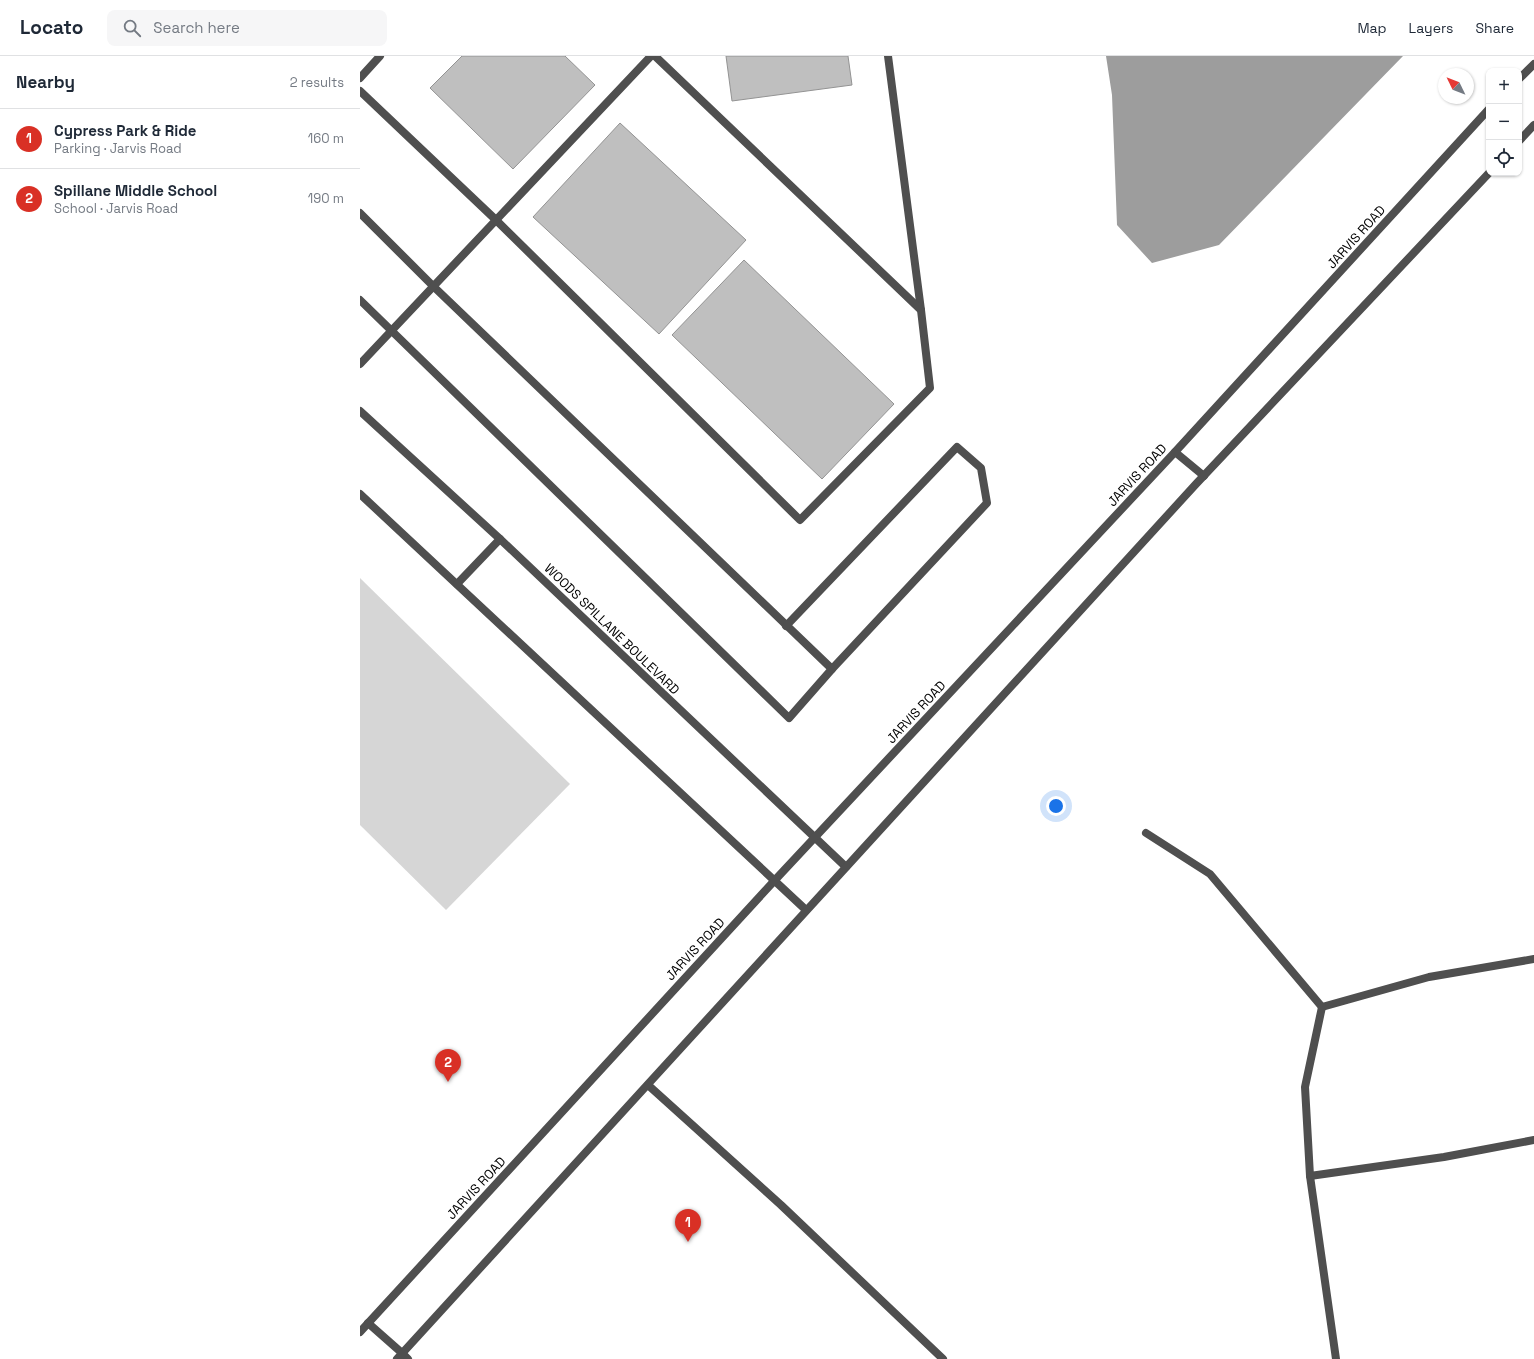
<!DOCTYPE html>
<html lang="en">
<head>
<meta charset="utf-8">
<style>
  body { margin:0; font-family:"Space Grotesk",sans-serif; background:#f6f6f7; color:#1f2937 }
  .controls { position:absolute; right:12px; top:12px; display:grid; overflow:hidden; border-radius:8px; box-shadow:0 1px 3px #0004 }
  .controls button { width:36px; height:36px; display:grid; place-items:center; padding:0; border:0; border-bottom:1px solid #e0e1e3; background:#fff; color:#1f2937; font:20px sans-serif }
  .compass { position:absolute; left:1078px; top:12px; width:36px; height:36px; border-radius:50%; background:#fff; box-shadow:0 1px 3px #0004; rotate:313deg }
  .you { position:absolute; left:696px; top:750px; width:14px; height:14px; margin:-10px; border:3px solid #fff; border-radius:50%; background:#1a73e8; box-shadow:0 0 0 6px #1a73e833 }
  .badge { display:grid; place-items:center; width:26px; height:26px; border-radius:50%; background:#d93025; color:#fff; font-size:13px; font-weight:700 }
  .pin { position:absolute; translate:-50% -33px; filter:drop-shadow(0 1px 2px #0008) }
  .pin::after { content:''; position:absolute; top:21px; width:14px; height:12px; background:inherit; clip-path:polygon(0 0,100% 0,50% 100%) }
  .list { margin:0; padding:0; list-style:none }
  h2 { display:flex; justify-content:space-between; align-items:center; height:52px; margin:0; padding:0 16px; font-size:17px }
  h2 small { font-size:13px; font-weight:400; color:#747a83 }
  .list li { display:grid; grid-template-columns:26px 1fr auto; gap:12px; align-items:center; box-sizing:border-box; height:60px; padding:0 16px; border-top:1px solid #e0e1e3 }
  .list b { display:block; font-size:15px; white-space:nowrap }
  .list p { margin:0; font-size:13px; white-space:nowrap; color:#747a83 }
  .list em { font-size:13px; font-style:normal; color:#747a83 }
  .icon { flex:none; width:22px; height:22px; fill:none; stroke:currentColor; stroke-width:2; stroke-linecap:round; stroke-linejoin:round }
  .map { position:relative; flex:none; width:1174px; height:1303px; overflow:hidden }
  header { display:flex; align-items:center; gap:24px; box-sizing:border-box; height:56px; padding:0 20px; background:#fff; border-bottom:1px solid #e0e1e3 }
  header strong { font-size:19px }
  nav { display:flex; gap:22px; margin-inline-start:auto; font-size:14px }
  .search { width:280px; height:36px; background:#f6f6f7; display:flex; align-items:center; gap:10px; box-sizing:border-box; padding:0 14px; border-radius:8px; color:#747a83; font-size:15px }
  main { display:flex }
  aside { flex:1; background:#fff }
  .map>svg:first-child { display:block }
  .green { fill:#d6d6d6 }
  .water { fill:#9d9d9d }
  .building { fill:#bfbfbf; stroke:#939393 }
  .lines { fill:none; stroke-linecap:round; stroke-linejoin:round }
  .service { stroke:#4f4f4f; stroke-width:8 }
  .minor { stroke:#4f4f4f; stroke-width:8 }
  .tertiary { stroke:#4f4f4f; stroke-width:8 }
  .labels { text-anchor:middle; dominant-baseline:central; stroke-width:4; stroke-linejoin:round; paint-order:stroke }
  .street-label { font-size:13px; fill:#000; stroke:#fff }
</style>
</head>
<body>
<header>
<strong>Locato</strong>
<div class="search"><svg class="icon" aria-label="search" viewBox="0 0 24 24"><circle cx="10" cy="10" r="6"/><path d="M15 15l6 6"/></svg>Search here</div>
<nav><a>Map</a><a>Layers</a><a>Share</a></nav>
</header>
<main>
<aside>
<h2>Nearby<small>2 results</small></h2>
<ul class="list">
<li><span class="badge">1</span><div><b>Cypress Park &amp; Ride</b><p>Parking · Jarvis Road</p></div><em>160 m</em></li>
<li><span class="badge">2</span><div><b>Spillane Middle School</b><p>School · Jarvis Road</p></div><em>190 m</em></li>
</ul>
</aside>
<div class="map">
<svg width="1174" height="1303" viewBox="0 0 1174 1303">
  <rect width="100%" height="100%" fill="#fff"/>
  <polygon class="green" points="0,522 210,728 86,854 0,769"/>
  <polygon class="water" points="746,0 1043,0 859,189 792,207 757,169 752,39"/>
  <g class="building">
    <polygon points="102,0 205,0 235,29 153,113 70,32"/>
    <polygon points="366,0 488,0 492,29 372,45"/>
    <polygon points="260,67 386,184 299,278 173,161"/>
    <polygon points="384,204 534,348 462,423 312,279"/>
  </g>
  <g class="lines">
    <g class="service">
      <polyline points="528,0 561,254"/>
      <polyline points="0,22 20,0"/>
      <polyline points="0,35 136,164 440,464 570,332 561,254 295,0"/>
      <polyline points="0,157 73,230 472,613 429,662 0,244"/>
      <polyline points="0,308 291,0"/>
      <polyline points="426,570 597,391 621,412 627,447 472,613"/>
      <polyline points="786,777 850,818 962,951 1069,921 1174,903"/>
      <polyline points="962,951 945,1031 950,1120 976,1303"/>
      <polyline points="288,1029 421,1149 583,1303"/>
      <polyline points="950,1120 1084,1101 1174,1084"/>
      <polyline points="42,1297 48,1303"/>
    </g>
    <g class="minor">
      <polyline points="0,355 140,483 486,811"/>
      <polyline points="0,438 446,854"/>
      <polyline points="97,528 140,483"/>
    </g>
    <g class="tertiary">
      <polyline points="1159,23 1174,8"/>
      <polyline points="1159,85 1174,69"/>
      <polyline points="815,396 844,420"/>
      <polyline points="8,1267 42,1297"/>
      <polyline points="0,1276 415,824 815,396 1129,53"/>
      <polyline points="37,1303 836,428 1129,117"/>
    </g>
  </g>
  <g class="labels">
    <g class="street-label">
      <text transform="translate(996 181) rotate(-48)">JARVIS ROAD</text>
      <text transform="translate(777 419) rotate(-47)">JARVIS ROAD</text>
      <text transform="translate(252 573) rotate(44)">WOODS SPILLANE BOULEVARD</text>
      <text transform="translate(556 656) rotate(-47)">JARVIS ROAD</text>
      <text transform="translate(335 893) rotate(-47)">JARVIS ROAD</text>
      <text transform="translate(116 1132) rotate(-47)">JARVIS ROAD</text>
    </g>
  </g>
</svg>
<div class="controls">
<button>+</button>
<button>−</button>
<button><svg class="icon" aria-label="locate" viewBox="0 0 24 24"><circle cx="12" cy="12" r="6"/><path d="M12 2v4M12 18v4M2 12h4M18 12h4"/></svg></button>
</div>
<svg class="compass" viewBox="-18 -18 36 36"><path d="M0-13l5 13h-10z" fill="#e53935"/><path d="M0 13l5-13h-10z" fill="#747a83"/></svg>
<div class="you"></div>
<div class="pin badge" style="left:328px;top:1186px">1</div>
<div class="pin badge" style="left:88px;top:1026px">2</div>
</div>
</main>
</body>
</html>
